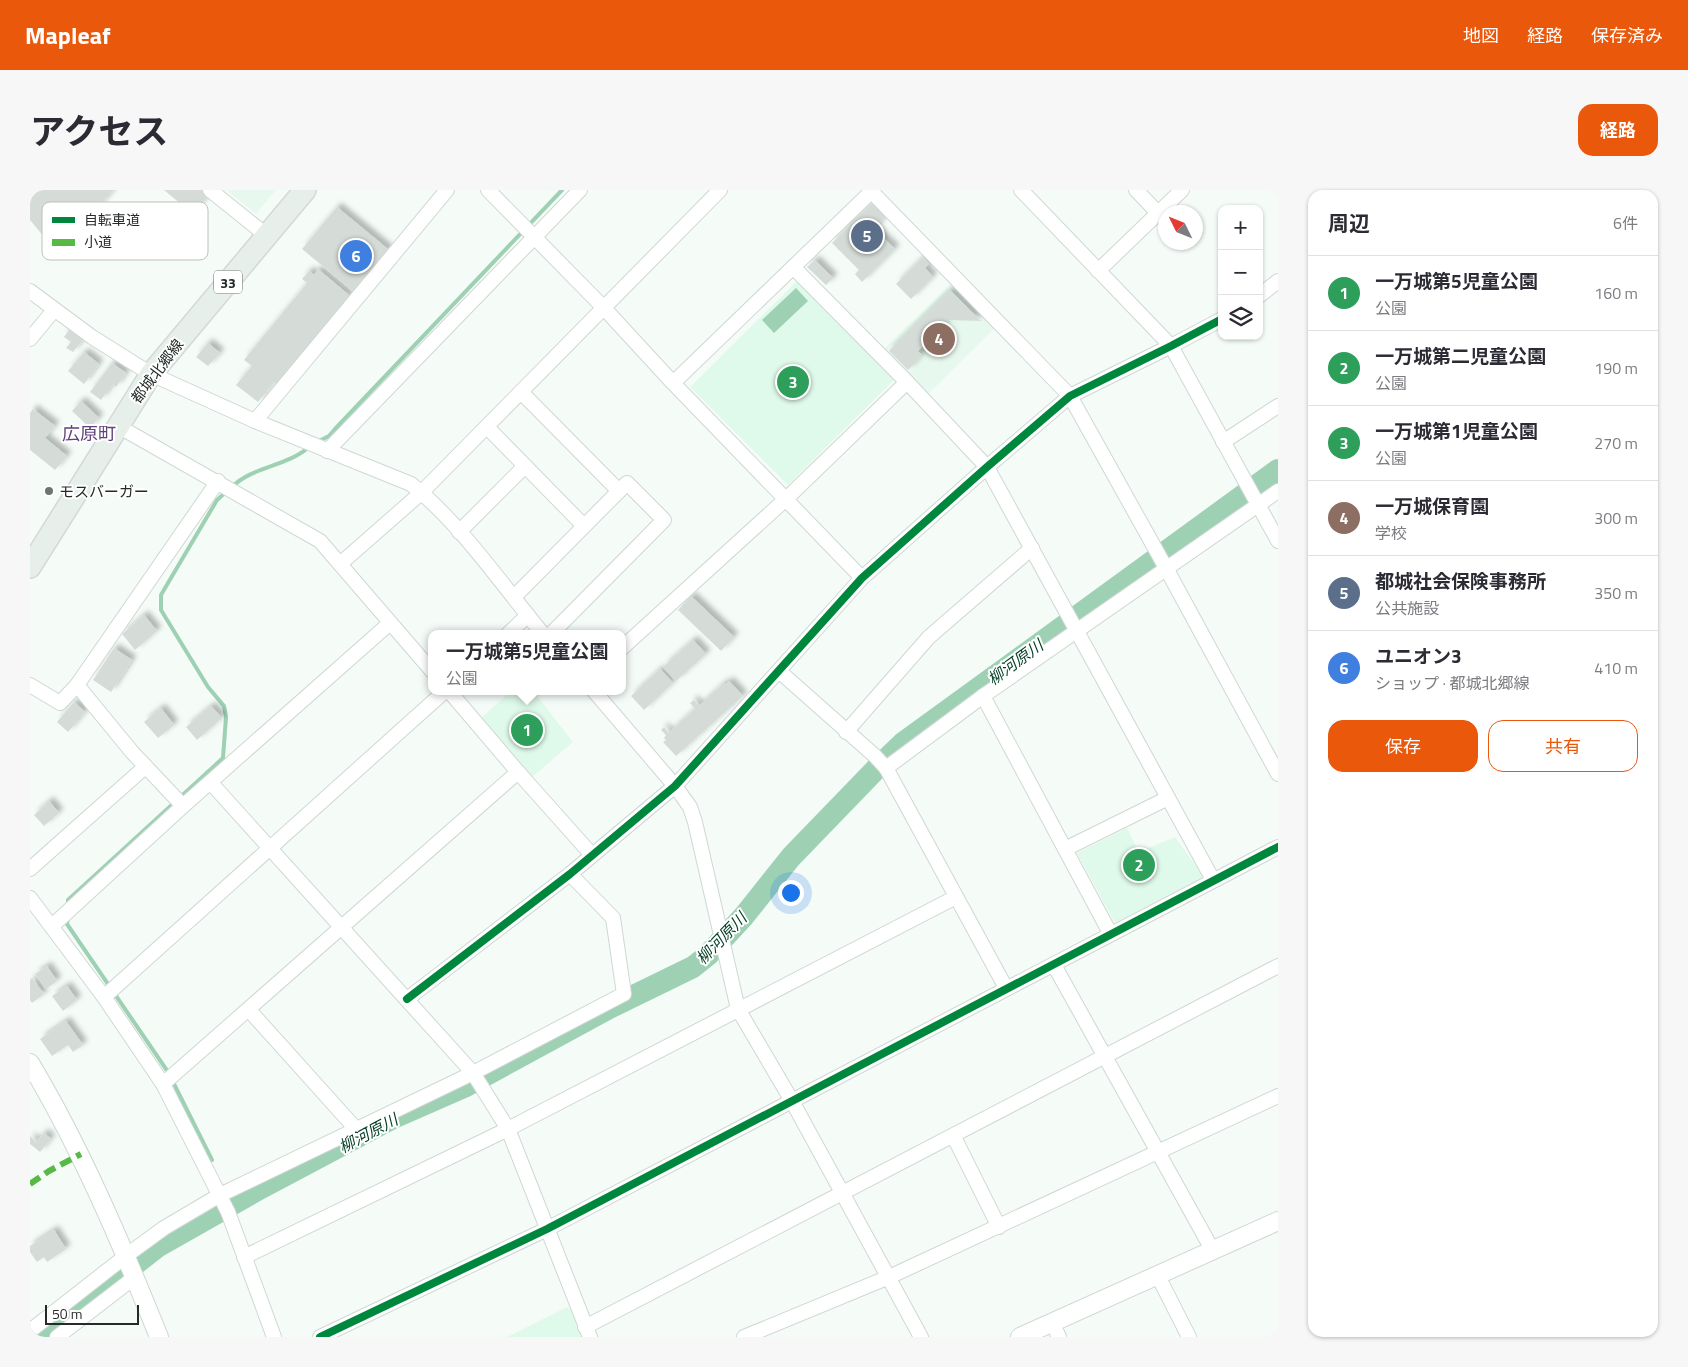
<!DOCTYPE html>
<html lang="ja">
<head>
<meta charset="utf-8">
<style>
  body { margin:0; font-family:"Titillium Web","Noto Sans JP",sans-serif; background:#f7f7f7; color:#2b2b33 }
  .controls { position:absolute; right:15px; top:15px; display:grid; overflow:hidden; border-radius:10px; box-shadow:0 1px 4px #0004 }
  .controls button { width:45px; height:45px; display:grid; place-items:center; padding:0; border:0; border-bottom:1px solid #e1e1e2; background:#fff; color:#2b2b33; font:25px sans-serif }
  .compass { position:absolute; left:1128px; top:15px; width:45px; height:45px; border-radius:50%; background:#fff; box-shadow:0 1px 4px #0004; rotate:313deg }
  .scale { position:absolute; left:15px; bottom:12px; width:94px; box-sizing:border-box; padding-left:5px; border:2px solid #252c28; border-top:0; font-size:14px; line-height:18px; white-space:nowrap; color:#252c28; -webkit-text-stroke:4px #fff; paint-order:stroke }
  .you { position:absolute; left:760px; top:702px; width:18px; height:18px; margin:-12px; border:4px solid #fff; border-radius:50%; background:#1a73e8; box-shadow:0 0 0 8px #1a73e833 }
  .badge { display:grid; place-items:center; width:32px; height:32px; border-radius:50%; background:#ea580c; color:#fff; font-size:16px; font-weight:700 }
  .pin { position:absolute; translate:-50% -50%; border:2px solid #fff; box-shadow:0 1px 5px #0006 }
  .popup { position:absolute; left:398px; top:440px; width:198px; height:65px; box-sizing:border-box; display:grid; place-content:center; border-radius:10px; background:#fff; filter:drop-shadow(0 1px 4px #0005); font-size:16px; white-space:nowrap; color:#7c7c81 }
  .popup b { font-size:19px; color:#2b2b33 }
  .popup::after { content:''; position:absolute; left:50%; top:100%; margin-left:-10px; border:10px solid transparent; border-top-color:#fff }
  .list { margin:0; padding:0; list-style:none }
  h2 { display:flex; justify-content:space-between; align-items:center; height:65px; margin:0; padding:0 20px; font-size:21px }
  h2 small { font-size:16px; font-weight:400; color:#7c7c81 }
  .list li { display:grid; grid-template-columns:32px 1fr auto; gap:15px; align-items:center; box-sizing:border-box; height:75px; padding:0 20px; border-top:1px solid #e1e1e2 }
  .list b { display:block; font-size:19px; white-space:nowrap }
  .list p { margin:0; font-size:16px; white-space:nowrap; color:#7c7c81 }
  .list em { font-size:16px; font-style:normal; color:#7c7c81 }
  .actions { display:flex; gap:10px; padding:15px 20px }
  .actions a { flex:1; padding:11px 0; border:1px solid #ea580c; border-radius:15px; text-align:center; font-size:18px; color:#ea580c }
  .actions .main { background:#ea580c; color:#fff }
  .icon { flex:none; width:28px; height:28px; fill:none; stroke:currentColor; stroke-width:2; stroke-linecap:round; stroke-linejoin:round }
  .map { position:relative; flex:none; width:1248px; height:1147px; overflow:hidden; border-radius:15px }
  header { display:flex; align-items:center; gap:30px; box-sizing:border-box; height:70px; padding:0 25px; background:#ea580c; color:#fff }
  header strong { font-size:24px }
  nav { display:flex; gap:28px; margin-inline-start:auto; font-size:18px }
  .intro { display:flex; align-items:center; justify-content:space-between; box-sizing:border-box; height:120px; padding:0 30px }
  h1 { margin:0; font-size:35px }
  .button { padding:12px 22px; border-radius:15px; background:#ea580c; color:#fff; font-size:18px; font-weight:700 }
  main { display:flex; gap:30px; padding:0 30px }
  aside { flex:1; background:#fff; border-radius:15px; box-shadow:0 1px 4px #0004 }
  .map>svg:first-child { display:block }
  .built { fill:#e7f9ee }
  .green { fill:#dffaea }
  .water { fill:#9ed1b4 }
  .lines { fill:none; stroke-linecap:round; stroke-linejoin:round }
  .stream { stroke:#9ed1b4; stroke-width:4 }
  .river { stroke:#9ed1b4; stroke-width:22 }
  .building { fill:#d5dcd7; filter:url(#shadow) }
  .minor-casing { stroke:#d0d7d3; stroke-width:16 }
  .tertiary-casing { stroke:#d0d7d3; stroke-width:20 }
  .primary-casing { stroke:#d4d8d6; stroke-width:24 }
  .minor { stroke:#fefffe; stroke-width:14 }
  .tertiary { stroke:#fefffe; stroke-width:18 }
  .primary { stroke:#e6efea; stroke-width:21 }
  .quiet { stroke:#58b947; stroke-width:6; stroke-dasharray:12 6; stroke-linecap:butt }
  .cycleway-casing { stroke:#fff; stroke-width:11 }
  .cycleway { stroke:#00873e; stroke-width:8 }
  .poi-dot { fill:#6e7571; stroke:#fff; stroke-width:2 }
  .labels { text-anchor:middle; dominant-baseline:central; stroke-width:4; stroke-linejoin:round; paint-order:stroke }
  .shield { fill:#fff; stroke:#666b68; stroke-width:1 }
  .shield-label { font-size:14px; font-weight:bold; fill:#252c28 }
  .street-label { font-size:15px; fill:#252c28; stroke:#fff }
  .poi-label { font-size:15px; fill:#252c28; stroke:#fff; text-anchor:start }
  .water-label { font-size:16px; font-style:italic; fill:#023d24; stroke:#fff }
  .quarter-label { font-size:18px; fill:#61417b; stroke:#fff }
  .key { fill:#fff; stroke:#bec0be; stroke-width:1 }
  .key-label { font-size:14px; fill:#252c28 }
</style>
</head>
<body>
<header>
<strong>Mapleaf</strong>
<nav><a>地図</a><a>経路</a><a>保存済み</a></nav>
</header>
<div class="intro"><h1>アクセス</h1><a class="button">経路</a></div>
<main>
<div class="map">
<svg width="1248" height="1147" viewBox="0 0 1248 1147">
  <defs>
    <filter id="shadow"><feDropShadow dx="4.5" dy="-4.5" stdDeviation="2.5" flood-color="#0004"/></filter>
  </defs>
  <rect width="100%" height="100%" fill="#f5fcf8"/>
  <g class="built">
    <polygon points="196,0 246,0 226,24"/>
    <polygon points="921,94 965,138 897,205 853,160"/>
  </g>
  <g class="green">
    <polygon points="769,89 866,188 758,295 660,197"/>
    <polygon points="481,501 503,501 543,552 501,588 450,529"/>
    <polygon points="1097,638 1109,662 1145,647 1174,687 1085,733 1047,663"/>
    <polygon points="537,1117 542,1121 553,1147 477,1147"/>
  </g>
  <polygon class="water" points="766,98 778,111 744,143 732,130"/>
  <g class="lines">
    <g class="stream">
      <polyline points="287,252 299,246 305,239 532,0"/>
      <path d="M202,297C223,276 256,277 279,257"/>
      <polyline points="38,717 38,710 193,568 196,527 194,516 178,497 131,420 131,405 138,393 187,310 197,301"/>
      <polyline points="38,726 37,734 138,882 182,970"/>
    </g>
    <polyline class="river" points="13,1147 127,1057 231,998 361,929 434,897 579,818 663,777 678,765 714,726 761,667 847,578 873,553 1248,280"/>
  </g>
  <g class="building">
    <polygon points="0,0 83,0 29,65 0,30"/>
    <polygon points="134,0 175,0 179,4 163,24"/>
    <polygon points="842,13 856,27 844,39 865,59 832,92 825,84 829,80 802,53"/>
    <polygon points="307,17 359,60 324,102 272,59"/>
    <polygon points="893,67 899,74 895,78 903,87 881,109 866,94"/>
    <polygon points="785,70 803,88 796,95 777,77"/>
    <polygon points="288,79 320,106 247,195 244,192 228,212 206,195 222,176 214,170 277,93 272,89 279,81 284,85"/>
    <polygon points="920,100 951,131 919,130 899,150 905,156 901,160 895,154 888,161 892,165 878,180 859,161"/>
    <polygon points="41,137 55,147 43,162 36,158 41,152 34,147"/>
    <polygon points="178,153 190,163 178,176 166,167"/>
    <polygon points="54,162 69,174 54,194 38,181"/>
    <polygon points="82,173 96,183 86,197 83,194 71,210 60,202"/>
    <polygon points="51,211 69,228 60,238 42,221"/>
    <polygon points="3,219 25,236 15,248 37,266 25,280 0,260 0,223"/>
    <polygon points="661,406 704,447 691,461 648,420"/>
    <polygon points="114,425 127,441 105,460 92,444"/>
    <polygon points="663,450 676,464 646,491 633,477"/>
    <polygon points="84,458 102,470 81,502 63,490"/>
    <polygon points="630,479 643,493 614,520 601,506"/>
    <polygon points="699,491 713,506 646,566 633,552 636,550 634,548 636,545 631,540 634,537 639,543 665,519 660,513 664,510 669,516 694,493 695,495"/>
    <polygon points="44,512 55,522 38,542 27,532"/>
    <polygon points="181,516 192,528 167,550 156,537"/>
    <polygon points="131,518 144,535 128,548 114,532"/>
    <polygon points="19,611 29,623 14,636 4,625"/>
    <polygon points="17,776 27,791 16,799 5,784"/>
    <polygon points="2,788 14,804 2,813 0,810 0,790"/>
    <polygon points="37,796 47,810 33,821 22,806"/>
    <polygon points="36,831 53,855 43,862 38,855 22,866 10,849"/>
    <polygon points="14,943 21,949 10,962 0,954 0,946 6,952"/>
    <polygon points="24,1040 36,1059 17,1072 14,1067 7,1072 0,1062 0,1056"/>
  </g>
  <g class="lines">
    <defs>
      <g id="minor">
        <polyline points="180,0 236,45"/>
        <polyline points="458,0 573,117 643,193 832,388"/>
        <polyline points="840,0 1040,206 1136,378 1248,584"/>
        <polyline points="991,0 1141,156 1248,351"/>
        <polyline points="1106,0 1128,23"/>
        <polyline points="763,77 877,192 957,277 1183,690"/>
        <polyline points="1068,81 1152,0"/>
        <path d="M0,101L62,147L121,184L225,231L381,294C432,335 471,394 513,444"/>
        <polyline points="1229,106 1248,91"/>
        <polyline points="0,149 24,120"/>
        <polyline points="643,193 843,0"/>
        <polyline points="225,231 417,0"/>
        <polyline points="88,236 290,351 402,481"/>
        <polyline points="457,237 554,336"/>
        <polyline points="1193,252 1248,216"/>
        <polyline points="297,261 550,0"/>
        <polyline points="429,342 495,276"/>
        <polyline points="310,374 391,303 690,0"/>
        <polyline points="484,407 589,301 491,202"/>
        <polyline points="478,444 498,425"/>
        <polyline points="521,444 634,330 597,293 589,301"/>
        <polyline points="592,458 757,308 877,192"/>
        <polyline points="749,481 845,566 856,578 976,798"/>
        <polyline points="0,495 30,513 47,495 188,291"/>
        <polyline points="47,495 102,562 153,616"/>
        <polyline points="419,501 488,582 562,665"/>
        <polyline points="564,501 645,596 660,617 665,632 708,819 762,911 891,1147"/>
        <polyline points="953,506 1080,743"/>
        <polyline points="816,542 899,447 1002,358"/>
        <polyline points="856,578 953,506 1248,301"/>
        <polyline points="181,593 443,883 478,939 560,1147"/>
        <polyline points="1035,659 1138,608"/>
        <polyline points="0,679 115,577"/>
        <polyline points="0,708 74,807 133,894 198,1022 244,1147"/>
        <polyline points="22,736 153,616 360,433"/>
        <polyline points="1024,775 1183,1061"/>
        <polyline points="74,807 415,501"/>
        <polyline points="377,809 540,684 645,596 832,388 957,277 1040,206 1141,156 1192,129"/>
        <polyline points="219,820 326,939"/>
        <polyline points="133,894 488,582"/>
        <polyline points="924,947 969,1037"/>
        <polyline points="214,1067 478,939 926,707"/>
        <polyline points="1128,1086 1159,1147"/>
        <polyline points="1022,1132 1029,1147"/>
        <polyline points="555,1137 1248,776"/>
        <polyline points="0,1141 97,1065 134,1038 190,1005 443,883 594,804 583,728 540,684"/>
        <polyline points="27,1147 105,1087"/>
        <polyline points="290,1147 517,1039 1248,657"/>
        <polyline points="714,1147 859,1087 1248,906"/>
      </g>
      <g id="tertiary">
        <path d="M0,873C52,960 91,1053 129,1147"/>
        <polyline points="990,1147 1248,1031"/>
      </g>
      <polyline id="primary" points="0,377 121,184 275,0"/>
    </defs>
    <use href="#minor" class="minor-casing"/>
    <use href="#tertiary" class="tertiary-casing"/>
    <use href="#primary" class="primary-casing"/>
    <use href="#minor" class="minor"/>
    <use href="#tertiary" class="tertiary"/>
    <use href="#primary" class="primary"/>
    <polyline class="quiet" points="0,994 19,981 51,964"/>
    <defs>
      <g id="cycleway">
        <polyline points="377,809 540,684 645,596 832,388 957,277 1040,206 1141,156 1192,129"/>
        <polyline points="290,1147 517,1039 1248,657"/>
      </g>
    </defs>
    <use href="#cycleway" class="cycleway-casing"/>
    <use href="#cycleway" class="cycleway"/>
  </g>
  <circle class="poi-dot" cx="19" cy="301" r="5"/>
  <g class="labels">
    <rect class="shield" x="184" y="80.5" width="28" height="23" rx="4"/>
    <g class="shield-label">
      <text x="198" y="92">33</text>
    </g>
    <g class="street-label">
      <text transform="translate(127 181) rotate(-53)">都城北郷線</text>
    </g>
    <g class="poi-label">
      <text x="29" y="301">モスバーガー</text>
    </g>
    <g class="water-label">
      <text transform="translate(985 472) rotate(-36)">柳河原川</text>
      <text transform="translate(691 748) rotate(-46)">柳河原川</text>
      <text transform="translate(338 943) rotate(-28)">柳河原川</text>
    </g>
    <g class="quarter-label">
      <text x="59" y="243">広原町</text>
    </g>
  </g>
  <rect x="12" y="12" width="166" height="58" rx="8" class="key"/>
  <rect x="22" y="27" width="23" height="6" fill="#00873e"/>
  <rect x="22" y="49" width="23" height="7" fill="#58b947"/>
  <g class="key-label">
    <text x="54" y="35">自転車道</text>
    <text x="54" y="57">小道</text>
  </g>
</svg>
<div class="controls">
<button>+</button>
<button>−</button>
<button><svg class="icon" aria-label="layers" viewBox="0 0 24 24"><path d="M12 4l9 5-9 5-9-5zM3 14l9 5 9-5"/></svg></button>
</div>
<svg class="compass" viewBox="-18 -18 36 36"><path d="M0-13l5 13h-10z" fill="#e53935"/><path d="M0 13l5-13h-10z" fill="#7c7c81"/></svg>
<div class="scale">50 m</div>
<div class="you"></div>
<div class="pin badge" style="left:497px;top:540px;background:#2e9e5b">1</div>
<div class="popup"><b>一万城第5児童公園</b>公園</div>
<div class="pin badge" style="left:1109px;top:675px;background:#2e9e5b">2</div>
<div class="pin badge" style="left:763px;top:192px;background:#2e9e5b">3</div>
<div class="pin badge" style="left:909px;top:149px;background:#8d6e63">4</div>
<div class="pin badge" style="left:837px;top:46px;background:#5c6f8a">5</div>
<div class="pin badge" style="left:326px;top:66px;background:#3f7fe0">6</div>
</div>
<aside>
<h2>周辺<small>6件</small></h2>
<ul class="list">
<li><span class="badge" style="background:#2e9e5b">1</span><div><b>一万城第5児童公園</b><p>公園</p></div><em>160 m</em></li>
<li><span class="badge" style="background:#2e9e5b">2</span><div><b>一万城第二児童公園</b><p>公園</p></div><em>190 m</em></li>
<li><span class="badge" style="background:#2e9e5b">3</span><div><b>一万城第1児童公園</b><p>公園</p></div><em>270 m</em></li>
<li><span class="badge" style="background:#8d6e63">4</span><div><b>一万城保育園</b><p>学校</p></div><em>300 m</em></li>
<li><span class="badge" style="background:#5c6f8a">5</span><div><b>都城社会保険事務所</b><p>公共施設</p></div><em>350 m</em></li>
<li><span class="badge" style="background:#3f7fe0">6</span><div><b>ユニオン3</b><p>ショップ · 都城北郷線</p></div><em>410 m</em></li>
</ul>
<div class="actions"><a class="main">保存</a><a>共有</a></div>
</aside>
</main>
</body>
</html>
